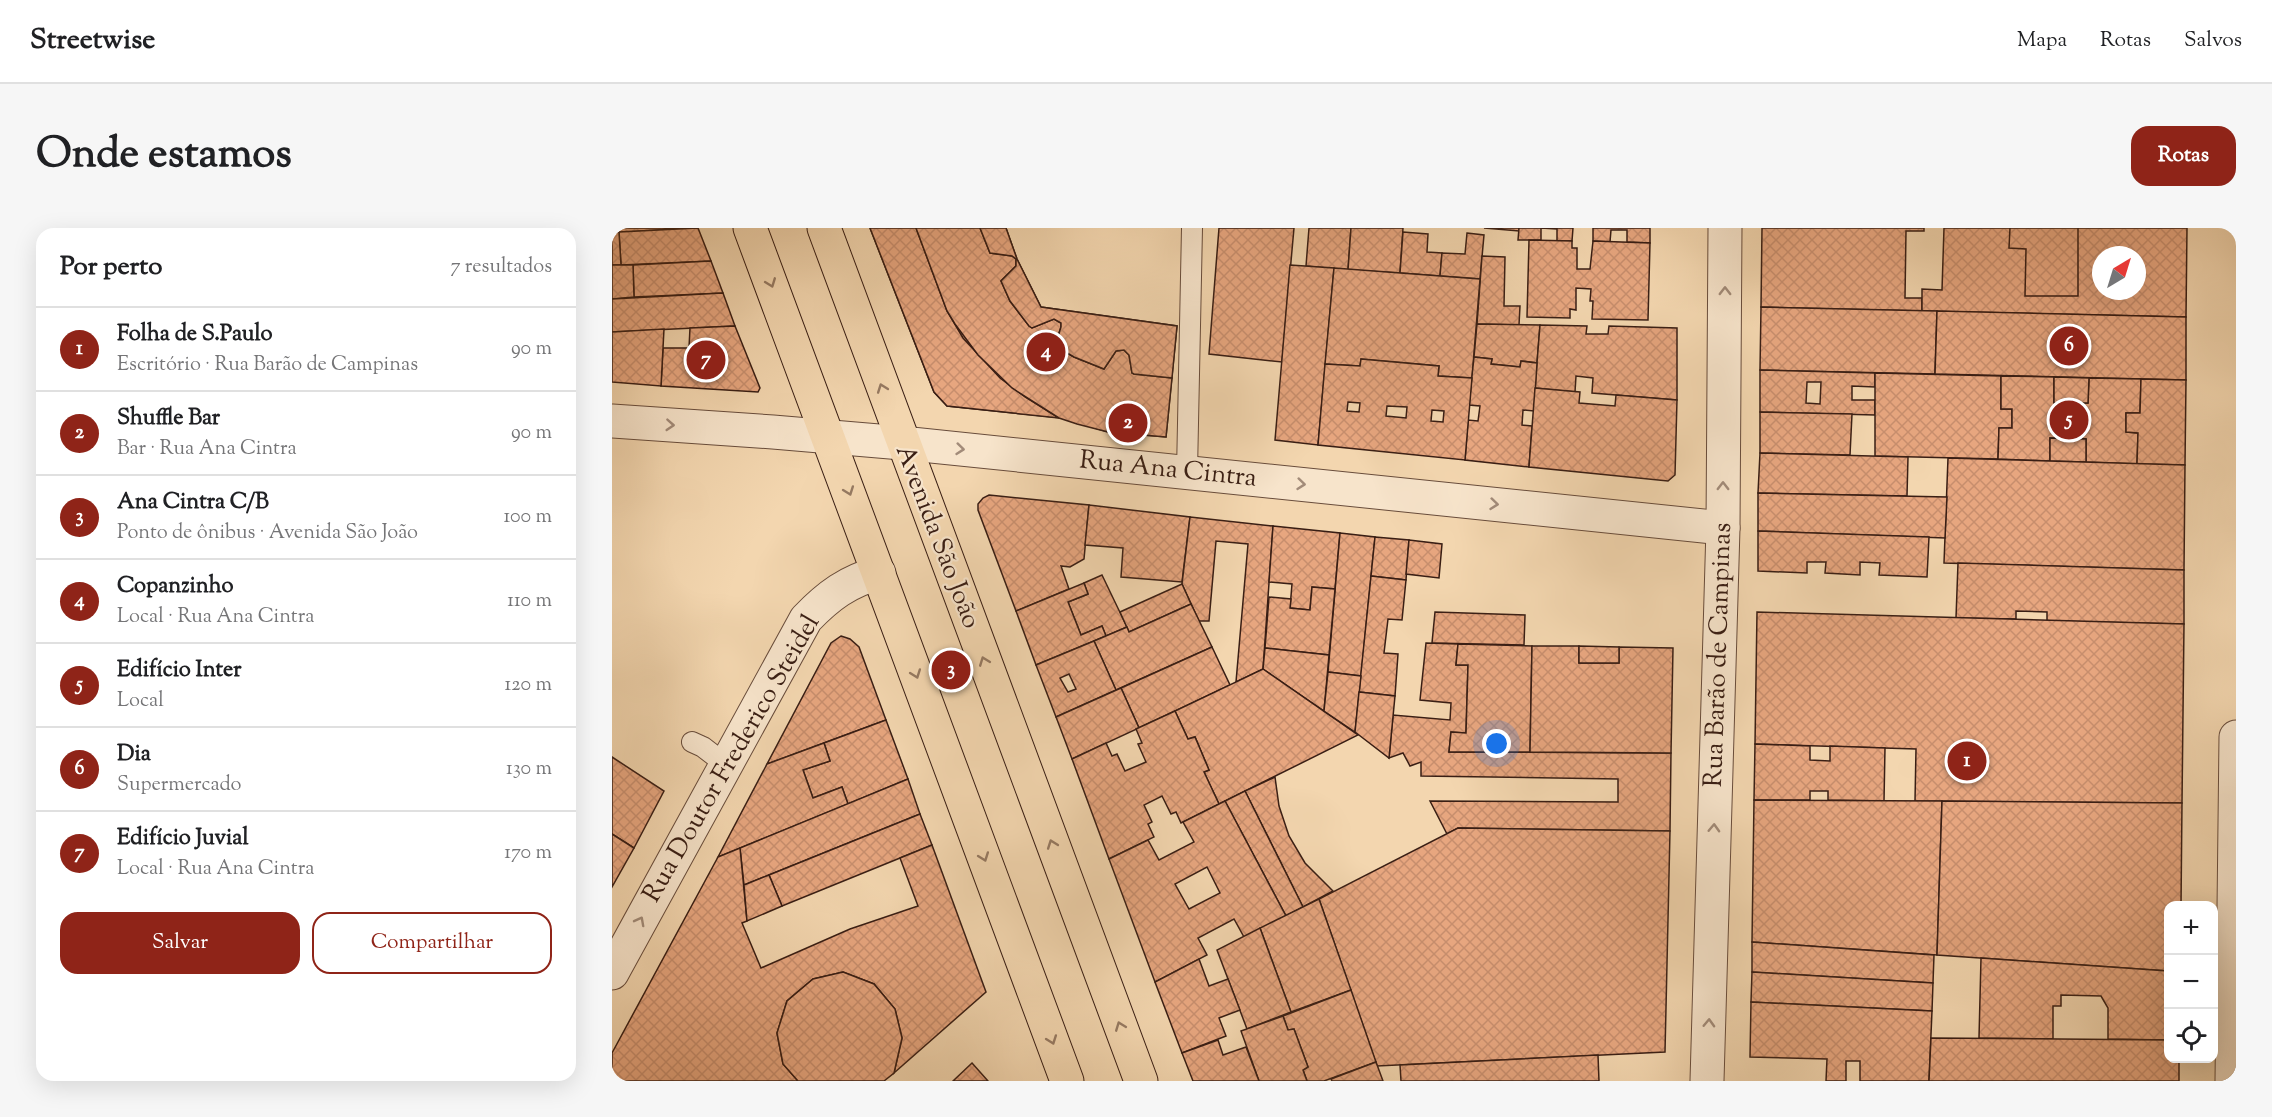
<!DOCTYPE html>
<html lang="pt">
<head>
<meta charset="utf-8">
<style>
  body { margin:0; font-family:"Sorts Mill Goudy",serif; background:#f6f6f6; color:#202124 }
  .controls { position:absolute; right:18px; bottom:18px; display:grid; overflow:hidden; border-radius:12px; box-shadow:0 6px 24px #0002 }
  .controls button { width:54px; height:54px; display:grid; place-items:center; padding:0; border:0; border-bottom:2px solid #e0e0e0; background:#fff; color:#202124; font:30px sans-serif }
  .compass { position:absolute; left:1480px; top:18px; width:54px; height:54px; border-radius:50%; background:#fff; box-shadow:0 6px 24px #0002; rotate:38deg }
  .you { position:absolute; left:885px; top:516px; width:21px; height:21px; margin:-15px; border:4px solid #fff; border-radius:50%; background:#1a73e8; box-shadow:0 0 0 9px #1a73e833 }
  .badge { display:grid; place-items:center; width:39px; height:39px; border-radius:50%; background:#8f2418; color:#fff; font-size:20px; font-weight:700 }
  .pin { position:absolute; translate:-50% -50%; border:3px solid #fff; box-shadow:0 2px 6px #0006 }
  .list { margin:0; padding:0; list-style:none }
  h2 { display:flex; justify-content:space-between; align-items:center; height:78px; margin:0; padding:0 24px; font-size:26px }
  h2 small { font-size:20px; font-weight:400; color:#757577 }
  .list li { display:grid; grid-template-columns:39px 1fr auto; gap:18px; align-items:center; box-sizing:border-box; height:84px; padding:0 24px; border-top:2px solid #e0e0e0 }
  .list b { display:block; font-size:22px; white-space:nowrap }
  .list p { margin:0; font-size:20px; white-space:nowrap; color:#757577 }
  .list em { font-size:20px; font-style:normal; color:#757577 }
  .actions { display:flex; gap:12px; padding:18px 24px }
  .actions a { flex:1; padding:14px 0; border:2px solid #8f2418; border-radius:18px; text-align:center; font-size:21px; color:#8f2418 }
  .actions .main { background:#8f2418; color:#fff }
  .icon { flex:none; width:33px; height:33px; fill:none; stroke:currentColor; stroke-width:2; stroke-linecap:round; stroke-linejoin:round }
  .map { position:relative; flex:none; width:1624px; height:853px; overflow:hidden; border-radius:18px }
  header { display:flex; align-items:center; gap:36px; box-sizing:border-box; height:84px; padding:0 30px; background:#fff; border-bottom:2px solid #e0e0e0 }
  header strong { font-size:28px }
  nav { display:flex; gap:33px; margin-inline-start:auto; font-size:21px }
  .intro { display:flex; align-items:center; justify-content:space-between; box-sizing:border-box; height:144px; padding:0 36px }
  h1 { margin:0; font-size:42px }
  .button { padding:15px 27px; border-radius:18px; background:#8f2418; color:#fff; font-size:21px; font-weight:700 }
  main { display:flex; gap:36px; padding:0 36px }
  aside { flex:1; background:#fff; border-radius:18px; box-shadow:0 6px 24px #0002 }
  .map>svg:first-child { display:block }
  .building { fill:url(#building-cross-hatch); stroke:#391e14; stroke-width:1.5; fill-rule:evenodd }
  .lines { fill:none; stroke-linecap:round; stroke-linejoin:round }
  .service-casing { stroke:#684c3b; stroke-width:22 }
  .minor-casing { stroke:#684c3b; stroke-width:35 }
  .primary-casing { stroke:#391e14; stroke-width:35 }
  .service { stroke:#f7e4cb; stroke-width:20 }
  .minor { stroke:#f7e4cb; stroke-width:33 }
  .primary { stroke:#f3d6af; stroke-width:33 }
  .oneway { stroke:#967a62 }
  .oneway2 { stroke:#a28b79 }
  .labels { text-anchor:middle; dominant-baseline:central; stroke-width:4.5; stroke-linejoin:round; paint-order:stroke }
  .street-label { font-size:26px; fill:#391e14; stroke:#f7e4cb }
</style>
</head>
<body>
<header>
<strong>Streetwise</strong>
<nav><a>Mapa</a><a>Rotas</a><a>Salvos</a></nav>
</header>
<div class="intro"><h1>Onde estamos</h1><a class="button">Rotas</a></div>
<main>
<aside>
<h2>Por perto<small>7 resultados</small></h2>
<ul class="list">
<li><span class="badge">1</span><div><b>Folha de S.Paulo</b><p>Escritório · Rua Barão de Campinas</p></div><em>90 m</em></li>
<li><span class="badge">2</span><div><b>Shuffle Bar</b><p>Bar · Rua Ana Cintra</p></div><em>90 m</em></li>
<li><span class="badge">3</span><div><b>Ana Cintra C/B</b><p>Ponto de ônibus · Avenida São João</p></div><em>100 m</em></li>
<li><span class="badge">4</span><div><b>Copanzinho</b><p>Local · Rua Ana Cintra</p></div><em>110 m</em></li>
<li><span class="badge">5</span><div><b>Edifício Inter</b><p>Local</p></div><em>120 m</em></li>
<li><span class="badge">6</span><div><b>Dia</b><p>Supermercado</p></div><em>130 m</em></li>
<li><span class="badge">7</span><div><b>Edifício Juvial</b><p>Local · Rua Ana Cintra</p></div><em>170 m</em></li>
</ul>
<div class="actions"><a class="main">Salvar</a><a>Compartilhar</a></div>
</aside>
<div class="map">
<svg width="1624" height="853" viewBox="0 0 1624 853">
  <defs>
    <pattern id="building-cross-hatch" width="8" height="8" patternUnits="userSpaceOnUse" patternTransform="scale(1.5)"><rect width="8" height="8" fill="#e7a67f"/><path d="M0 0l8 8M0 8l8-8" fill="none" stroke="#c78e6d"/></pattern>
  </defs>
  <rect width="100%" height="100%" fill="#f3d6af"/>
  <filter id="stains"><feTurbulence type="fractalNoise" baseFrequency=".00333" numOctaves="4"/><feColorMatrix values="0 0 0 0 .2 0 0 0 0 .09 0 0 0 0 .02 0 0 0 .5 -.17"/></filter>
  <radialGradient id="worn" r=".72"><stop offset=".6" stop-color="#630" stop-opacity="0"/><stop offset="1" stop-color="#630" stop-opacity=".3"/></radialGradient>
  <g class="building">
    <polygon points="0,0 76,0 0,5"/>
    <polygon points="86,0 99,33 9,37 7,4"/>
    <polygon points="258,0 394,0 405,31 429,79 565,98 554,209 496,204 450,190 335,178 322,164"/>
    <polygon points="258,0 304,0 335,83 351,110 388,150 413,169 447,190 335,178 322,164"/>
    <polygon points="304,0 368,0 378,25 400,28 404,31 404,38 389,53 398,73 417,98 420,100 442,91 449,95 449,99 443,118 462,129 492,141 504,123 512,122 517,127 520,145 522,146 560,150 554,209 496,204 465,196 447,190 400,160 366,127 343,96 335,83"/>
    <polygon points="368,0 394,0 405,31 429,79 565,98 560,150 522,146 520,145 517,127 512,122 504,123 492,141 462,129 443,118 449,99 449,95 442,91 420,100 417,98 398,73 389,53 404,38 404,31 400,28 378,25"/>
    <polygon points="607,0 682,0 670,134 597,126"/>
    <polygon points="697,0 739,0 736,42 694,38"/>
    <polygon points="739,0 791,0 788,45 736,42"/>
    <polygon points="872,0 907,0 907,3"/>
    <polygon points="907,0 961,0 960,13 945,13 945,1 929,0 929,12 906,12"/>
    <polygon points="981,0 1038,0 1038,15 1015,14 1015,2 999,2 998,14 981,13"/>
    <polygon points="1150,0 1312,0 1312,3 1294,3 1293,70 1310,70 1310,83 1149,79"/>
    <path d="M1332,0H1575L1574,89L1310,83V61L1330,62ZM1489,27H1525V63H1489Z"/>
    <polygon points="1398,0 1466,0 1466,68 1413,68 1414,21 1397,20"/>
    <polygon points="7,4 9,37 0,37 0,5"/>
    <polygon points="791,4 816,6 815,24 830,25 828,48 788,45"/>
    <polygon points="855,5 872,7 868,51 828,48 830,25 853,26"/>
    <polygon points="917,12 960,13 960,20 965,20 965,41 978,41 981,13 1038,15 1036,92 980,91 981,73 978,73 979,61 964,60 964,82 958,81 958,90 915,89"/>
    <polygon points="870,28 893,29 892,78 908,78 907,97 865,96"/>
    <polygon points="99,33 111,65 22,69 21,37"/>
    <polygon points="0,37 21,37 22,69 0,71"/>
    <polygon points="678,37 722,40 706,217 663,212"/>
    <polygon points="722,40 868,51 860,150 826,148 827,138 749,131 748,138 713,136"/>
    <polygon points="111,65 123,98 0,104 0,71"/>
    <polygon points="1149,79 1325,83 1323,146 1148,142"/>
    <polygon points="1325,83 1574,89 1574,152 1323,146"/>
    <polygon points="865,96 928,97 925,135 909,133 908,139 879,136 880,131 862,129"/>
    <polygon points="928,97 975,98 974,106 996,106 997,98 1065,100 1065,172 980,165 981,150 964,148 963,164 923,160"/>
    <polygon points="123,98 148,160 146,164 49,158 51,120 77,120 78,100"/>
    <polygon points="52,101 49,158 0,154 0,104"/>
    <polygon points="862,129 880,131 879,136 908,139 909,133 925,135 922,183 911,182 910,197 920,198 917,239 853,232 856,192 866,193 868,178 857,177"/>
    <path d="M749,131L827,138L826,148L860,150L853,232L706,217L713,136L748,138ZM736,174L748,175L747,184L735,183ZM775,178L795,179L794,190L774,188ZM820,182L832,183L831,194L819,193Z"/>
    <path d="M1148,142L1263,145V159L1240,158V172H1263V187L1148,184ZM1195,154H1209L1208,176L1194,175Z"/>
    <polygon points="1263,145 1389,148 1389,181 1400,181 1400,200 1387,200 1386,231 1263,228"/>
    <polygon points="1389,148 1442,149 1442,175 1476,175 1477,150 1529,151 1528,185 1514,185 1514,204 1526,205 1525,236 1474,234 1474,211 1438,210 1438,233 1386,231 1387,200 1400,200 1400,181 1389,181"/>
    <polygon points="1442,149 1477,150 1476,175 1442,175"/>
    <polygon points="1529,151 1574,152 1573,237 1525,236 1526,205 1514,204 1514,185 1528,185"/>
    <polygon points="923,160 968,164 967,175 1003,178 1004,167 1065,172 1063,247 1056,253 917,239"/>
    <polygon points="1148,184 1240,186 1238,227 1148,225"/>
    <polygon points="1438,210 1474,211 1474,234 1438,233"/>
    <polygon points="1148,225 1296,229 1295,268 1146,265"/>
    <polygon points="1336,230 1573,237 1572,342 1332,335"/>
    <polygon points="1146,265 1335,269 1333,310 1146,303"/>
    <polygon points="377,267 477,277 472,331 458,339 449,338 457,361 404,383 366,282 366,276 371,270"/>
    <polygon points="477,277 578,289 570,354 509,349 511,320 473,317"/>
    <polygon points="578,289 661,298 651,441 624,454 636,316 604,313 597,393 587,393 570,356"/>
    <polygon points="661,298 728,305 723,361 700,359 698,382 678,380 680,356 657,354"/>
    <polygon points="1146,303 1317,309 1315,349 1267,347 1268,335 1248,334 1248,347 1213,345 1214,334 1195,334 1195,345 1146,343"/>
    <polygon points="728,305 763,309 749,448 716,444"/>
    <polygon points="763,309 797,312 794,352 759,348"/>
    <polygon points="797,312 830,316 827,350 794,346"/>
    <polygon points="1346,335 1572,342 1572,396 1435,393 1435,384 1404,383 1404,391 1344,390"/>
    <polygon points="490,347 515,399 494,408 490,398 469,407 456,374 476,366 472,355"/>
    <polygon points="759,348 794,352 790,392 776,391 772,425 786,426 783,468 747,464"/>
    <polygon points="472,355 476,366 456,374 469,407 490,398 494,408 424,437 404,383"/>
    <polygon points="570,356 579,376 517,404 508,384"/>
    <polygon points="700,359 723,361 717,427 653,420 657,369 679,371 678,380 698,382"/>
    <polygon points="579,376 600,419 504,462 482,413 515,399 517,404"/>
    <polygon points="823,384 913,387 912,417 820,415"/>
    <polygon points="1145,384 1572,396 1570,575 1303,573 1304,521 1143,516"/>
    <polygon points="229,408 238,411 247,419 274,492 155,536 219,415"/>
    <path d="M482,413L504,462L444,489L424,437ZM457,446L464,461L456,464L448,450Z"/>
    <polygon points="814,415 846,416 844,437 856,437 854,505 839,504 837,524 1059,525 1058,603 846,600 835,606 818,573 1006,574 1006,551 809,548 809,534 798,538 791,525 777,530 781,487 838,492 839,475 808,472"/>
    <polygon points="846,416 920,418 918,524 837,524 839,504 854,505 856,437 844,437"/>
    <polygon points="920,418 967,418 967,435 1007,435 1007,419 1061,420 1059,525 918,524"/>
    <polygon points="967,418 1007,419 1007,435 967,435"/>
    <polygon points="600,419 618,457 527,500 509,460"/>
    <polygon points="653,420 717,427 712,483 651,441"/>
    <polygon points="651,441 746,507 607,576 592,544 597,542 583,509 576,511 563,483"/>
    <polygon points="716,444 749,448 743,504 712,483"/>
    <polygon points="509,460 527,500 460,531 444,489"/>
    <polygon points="747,464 783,468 777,530 743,504"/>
    <polygon points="563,483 576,511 583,509 597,542 592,544 607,576 569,595 564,584 559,586 550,568 532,577 540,594 536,596 542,609 497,631 460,531 494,515 500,528 505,526 513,543 534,534 526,516 530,515 524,501"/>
    <polygon points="274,492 296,551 236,576 230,559 201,570 191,542 218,533 212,515"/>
    <polygon points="212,515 218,533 191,542 201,570 230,559 236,576 106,629 155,536"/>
    <polygon points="1143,516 1198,518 1198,532 1218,533 1218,518 1273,520 1272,573 1216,572 1216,563 1198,563 1198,572 1142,572"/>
    <polygon points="0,529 52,563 22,620 0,606"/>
    <polygon points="663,549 667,578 677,608 693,635 721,663 691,679 633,563"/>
    <polygon points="296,551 308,586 132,657 128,620"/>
    <polygon points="633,563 691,679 674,688 613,573"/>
    <polygon points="1142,572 1330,573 1325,727 1140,714"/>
    <path d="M613,573L674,688L632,709L622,691L586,710L595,727L543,754L497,631L536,612L547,632L582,614L571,594ZM595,639L608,665L577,681L563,656Z"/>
    <polygon points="1330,573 1570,575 1569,678 1556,678 1556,743 1325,727"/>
    <polygon points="308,586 320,617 170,678 157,647"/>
    <polygon points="846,600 1058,603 1053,824 765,838 707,671"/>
    <polygon points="0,606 22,620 0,659"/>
    <polygon points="320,617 374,764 282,845 290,810 283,781 262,756 231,744 201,751 175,773 165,805 171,836 186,853 0,853 0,825 106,629 128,620 135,693 130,695 149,740 238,701 306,678 288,630"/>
    <polygon points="157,647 170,678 135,693 132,657"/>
    <polygon points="707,671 739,762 679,784 648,700"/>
    <polygon points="648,700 679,784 635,801 605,722"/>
    <polygon points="1140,714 1322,727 1321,755 1140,744"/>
    <polygon points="1369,730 1556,743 1556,812 1496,811 1496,780 1489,768 1449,767 1449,778 1441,778 1441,811 1367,810"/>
    <polygon points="587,731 597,758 616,751 628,782 607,790 614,808 570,825 543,754"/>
    <polygon points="231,744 262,756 283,781 290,810 282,845 272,853 186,853 171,836 165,805 175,773 201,751"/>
    <polygon points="1140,744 1321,755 1320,783 1139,774"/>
    <polygon points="739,762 764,834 712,853 695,853 691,842 696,839 682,801 676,802 671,788"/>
    <polygon points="1139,774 1320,783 1317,853 1248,853 1248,833 1234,833 1234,853 1214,853 1215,831 1138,829"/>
    <polygon points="671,788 676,802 682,801 696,839 691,842 695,853 647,853 629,803"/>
    <polygon points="1319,810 1556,812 1556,830 1567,830 1567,853 1317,853"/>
    <polygon points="606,812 611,827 634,819 647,853 581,853 570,825"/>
    <polygon points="986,827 987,853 789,853 788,837"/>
    <polygon points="764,834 771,853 720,853 719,851"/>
    <polygon points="360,835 376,853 341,853"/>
  </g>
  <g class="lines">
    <defs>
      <g id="service">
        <polyline points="575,244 580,0"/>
        <polyline points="80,514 91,519 113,536"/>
      </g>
      <g id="minor">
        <polyline points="0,193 161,204 290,215 1111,300"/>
        <path d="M0,745L194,391C216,368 236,353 267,345"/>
        <polyline points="1095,853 1111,300 1113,0"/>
        <polyline points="1620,853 1624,509"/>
      </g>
      <g id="primary">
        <polyline points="138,0 455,853"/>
        <polyline points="212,0 529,853"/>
      </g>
    </defs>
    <use href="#service" class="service-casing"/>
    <use href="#minor" class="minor-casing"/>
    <use href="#primary" class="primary-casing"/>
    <use href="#service" class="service"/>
    <use href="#minor" class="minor"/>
    <use href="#primary" class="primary"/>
  </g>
  <defs><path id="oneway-chevron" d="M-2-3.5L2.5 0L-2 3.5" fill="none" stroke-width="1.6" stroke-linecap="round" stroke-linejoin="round" transform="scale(1.5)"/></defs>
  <g class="oneway">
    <use href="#oneway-chevron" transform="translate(159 55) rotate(69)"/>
    <use href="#oneway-chevron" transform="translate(270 160) rotate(-110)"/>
    <use href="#oneway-chevron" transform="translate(237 263) rotate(70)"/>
    <use href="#oneway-chevron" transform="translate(372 433) rotate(-111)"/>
    <use href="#oneway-chevron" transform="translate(304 446) rotate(70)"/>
    <use href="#oneway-chevron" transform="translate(440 616) rotate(-110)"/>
    <use href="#oneway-chevron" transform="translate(372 629) rotate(70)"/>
    <use href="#oneway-chevron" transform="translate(508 798) rotate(-111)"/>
    <use href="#oneway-chevron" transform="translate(440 812) rotate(70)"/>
  </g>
  <g class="oneway2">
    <use href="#oneway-chevron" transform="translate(1113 63) rotate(-90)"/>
    <use href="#oneway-chevron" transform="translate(58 197) rotate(4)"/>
    <use href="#oneway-chevron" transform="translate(348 221) rotate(6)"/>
    <use href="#oneway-chevron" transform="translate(689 256) rotate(6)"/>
    <use href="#oneway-chevron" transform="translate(1111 258) rotate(-90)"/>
    <use href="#oneway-chevron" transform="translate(882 276) rotate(6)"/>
    <use href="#oneway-chevron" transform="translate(1102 600) rotate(-88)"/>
    <use href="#oneway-chevron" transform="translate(28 693) rotate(-62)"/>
    <use href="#oneway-chevron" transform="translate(1097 795) rotate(-88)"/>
  </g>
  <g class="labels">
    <g class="street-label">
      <text transform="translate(556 242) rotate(6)">Rua Ana Cintra</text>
      <text transform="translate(325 309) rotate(69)">Avenida São João</text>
      <text transform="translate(1107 427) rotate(-88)">Rua Barão de Campinas</text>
      <text transform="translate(120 531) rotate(-60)">Rua Doutor Frederico Steidel</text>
    </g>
  </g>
  <rect width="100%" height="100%" filter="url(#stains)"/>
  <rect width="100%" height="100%" fill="url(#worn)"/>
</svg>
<div class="controls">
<button>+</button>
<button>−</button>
<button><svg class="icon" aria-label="locate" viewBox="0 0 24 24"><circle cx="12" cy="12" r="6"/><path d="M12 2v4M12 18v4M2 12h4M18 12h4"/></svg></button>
</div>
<svg class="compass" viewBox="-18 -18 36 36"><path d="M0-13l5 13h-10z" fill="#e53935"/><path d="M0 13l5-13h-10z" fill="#757577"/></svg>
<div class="you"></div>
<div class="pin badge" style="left:1355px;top:533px">1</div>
<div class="pin badge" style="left:516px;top:195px">2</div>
<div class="pin badge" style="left:339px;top:442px">3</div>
<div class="pin badge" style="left:434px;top:124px">4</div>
<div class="pin badge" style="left:1457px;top:192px">5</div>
<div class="pin badge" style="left:1457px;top:118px">6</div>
<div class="pin badge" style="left:94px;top:132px">7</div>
</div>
</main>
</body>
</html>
